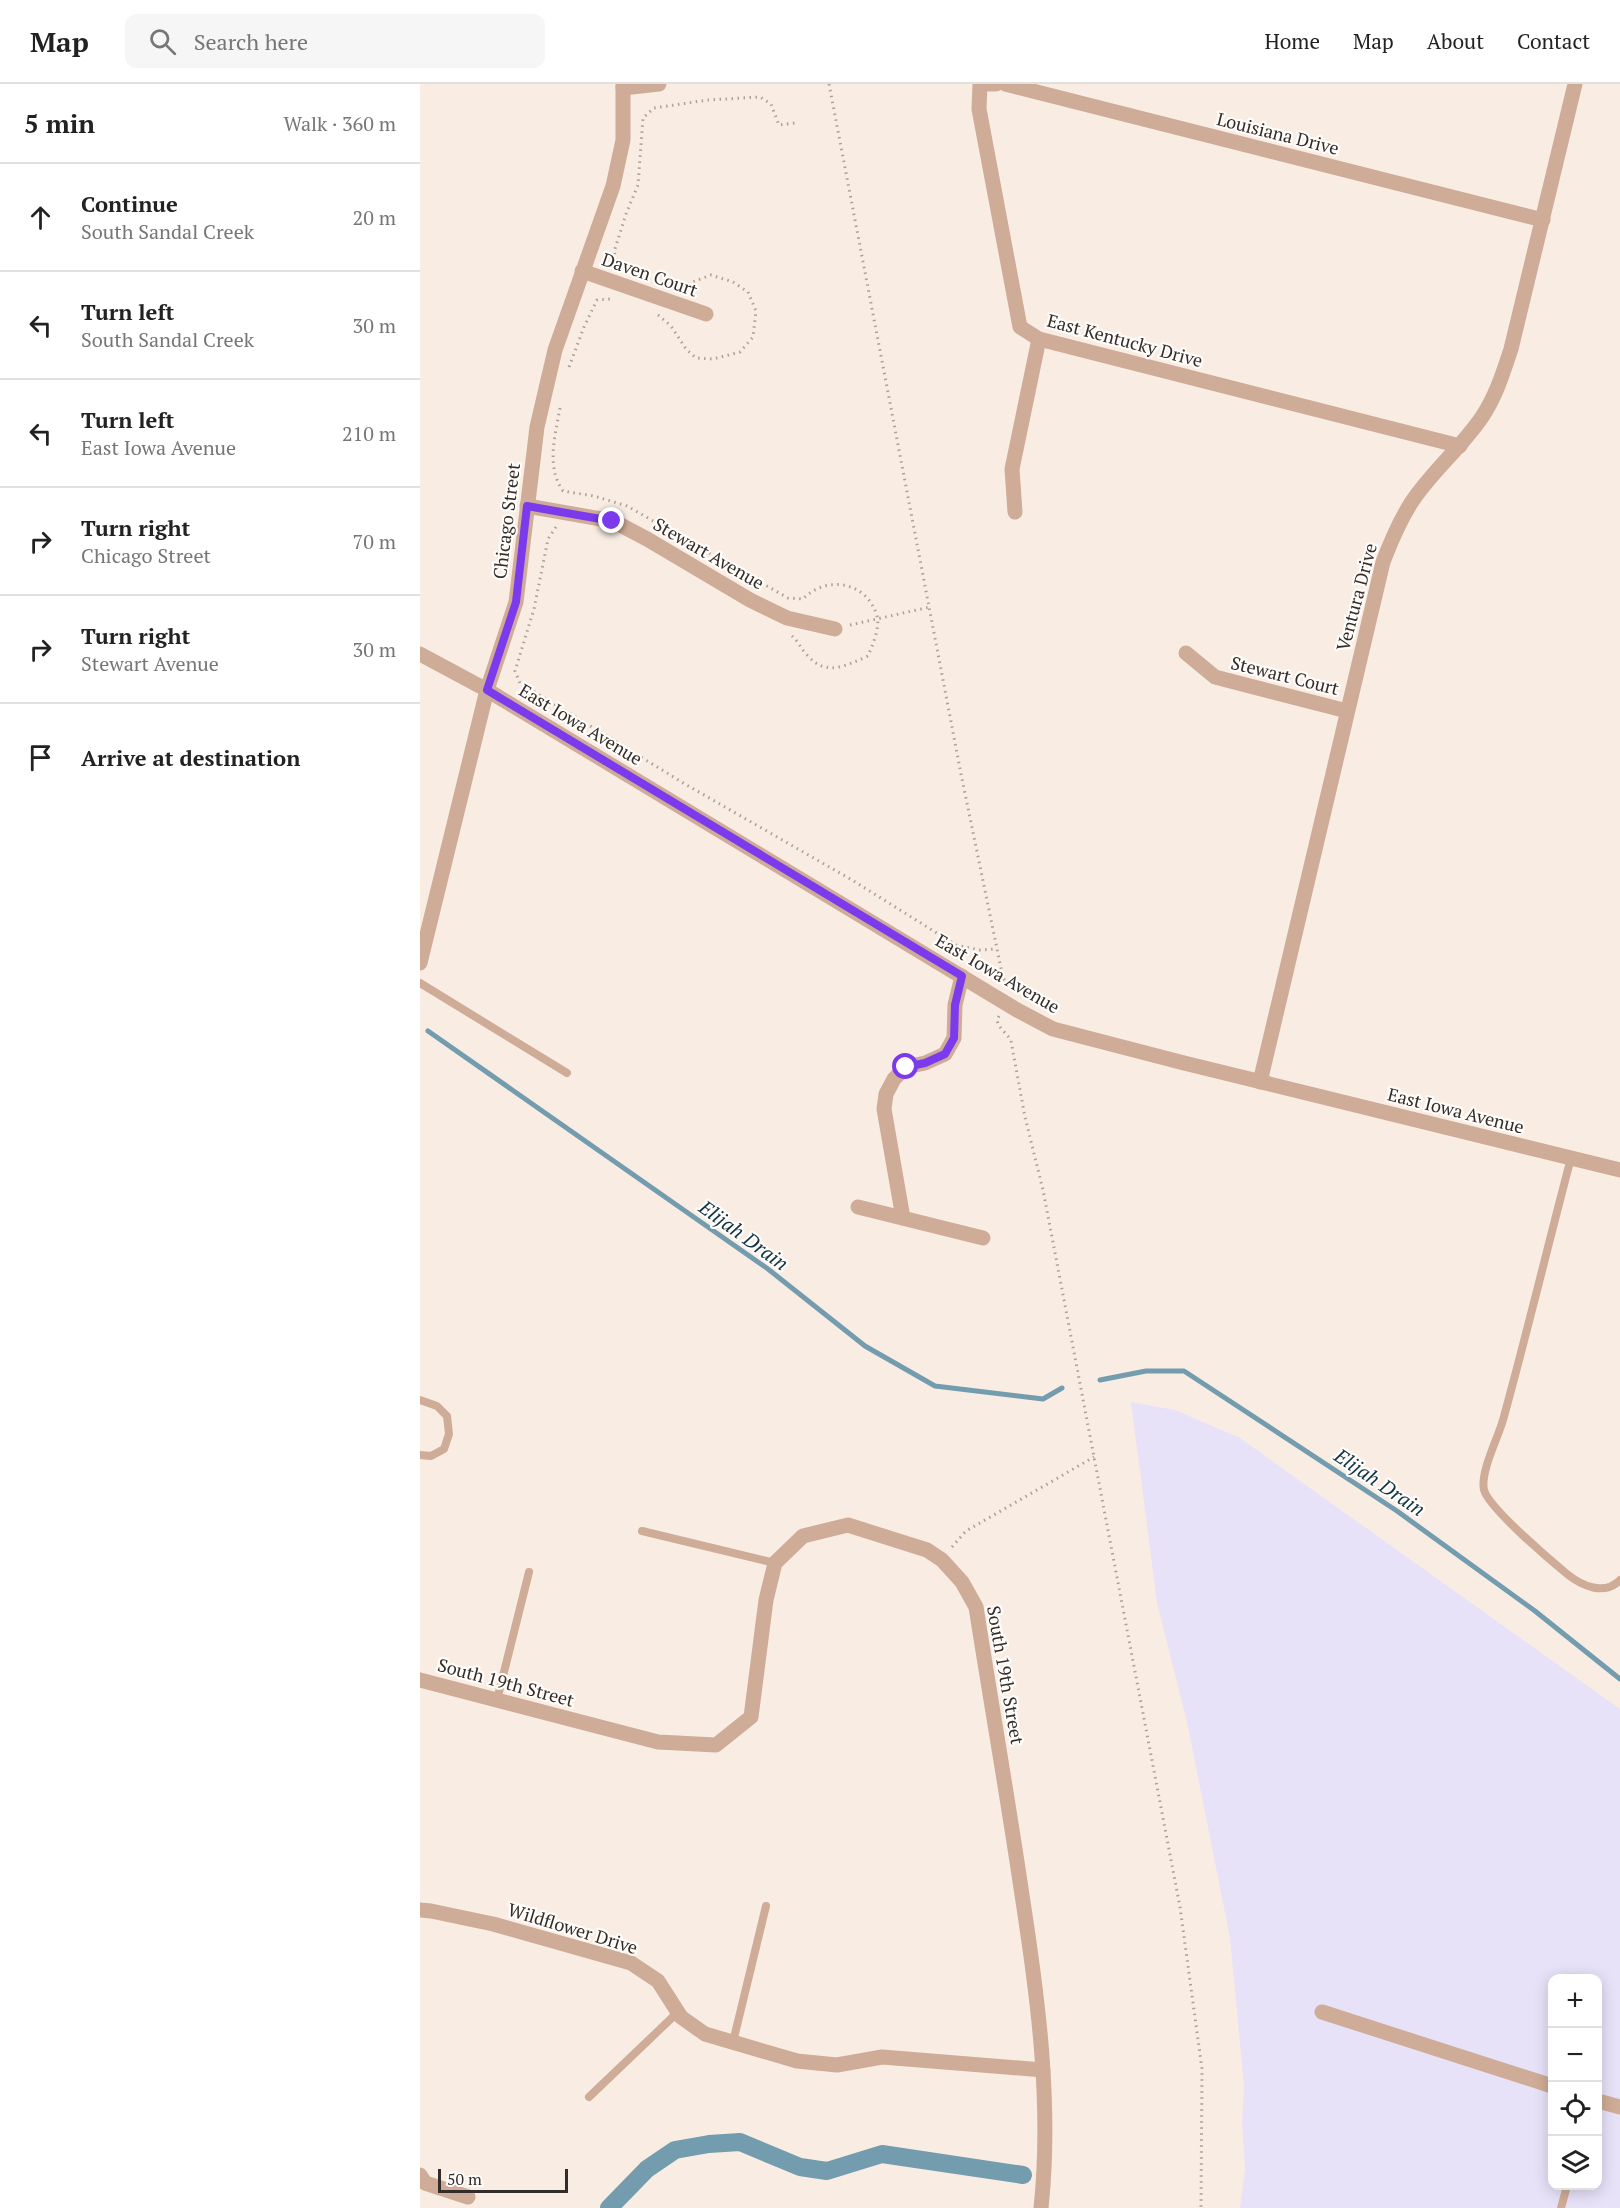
<!DOCTYPE html>
<html lang="en">
<head>
<meta charset="utf-8">
<style>
  body { margin:0; font-family:"PT Serif",serif; background:#f6f6f6; color:#222 }
  .controls { position:absolute; right:18px; bottom:18px; display:grid; overflow:hidden; border-radius:12px; box-shadow:0 3px 15px #0003 }
  .controls button { width:54px; height:54px; display:grid; place-items:center; padding:0; border:0; border-bottom:2px solid #e0e0e0; background:#fff; color:#222; font:30px sans-serif }
  .scale { position:absolute; left:18px; bottom:15px; width:130px; box-sizing:border-box; padding-left:6px; border:3px solid #322d2a; border-top:0; font-size:16px; line-height:21px; white-space:nowrap; color:#322d2a; -webkit-text-stroke:4px #fffcfa; paint-order:stroke }
  .stop { position:absolute; width:18px; height:18px; margin:-14px; border:4px solid #7c3aed; border-radius:50%; background:#fff }
  .stop.end { background:#7c3aed; border-color:#fff; box-shadow:0 2px 6px #0008 }
  .list { margin:0; padding:0; list-style:none }
  h2 { display:flex; justify-content:space-between; align-items:center; height:78px; margin:0; padding:0 24px; font-size:26px }
  h2 small { font-size:20px; font-weight:400; color:#767676 }
  .list li { display:grid; grid-template-columns:39px 1fr auto; gap:18px; align-items:center; box-sizing:border-box; height:108px; padding:0 24px; border-top:2px solid #e0e0e0 }
  .list b { display:block; font-size:22px; white-space:nowrap }
  .list p { margin:0; font-size:20px; white-space:nowrap; color:#767676 }
  .list em { font-size:20px; font-style:normal; color:#767676 }
  .icon { flex:none; width:33px; height:33px; fill:none; stroke:currentColor; stroke-width:2; stroke-linecap:round; stroke-linejoin:round }
  .map { position:relative; flex:none; width:1200px; height:2124px; overflow:hidden }
  header { display:flex; align-items:center; gap:36px; box-sizing:border-box; height:84px; padding:0 30px; background:#fff; border-bottom:2px solid #e0e0e0 }
  header strong { font-size:28px }
  nav { display:flex; gap:33px; margin-inline-start:auto; font-size:21px }
  .search { width:420px; height:54px; background:#f6f6f6; display:flex; align-items:center; gap:15px; box-sizing:border-box; padding:0 21px; border-radius:12px; color:#767676; font-size:22px }
  main { display:flex }
  aside { flex:1; background:#fff }
  .map>svg:first-child { display:block }
  .industrial { fill:#e7e2f8; fill-rule:evenodd }
  .lines { fill:none; stroke-linecap:round; stroke-linejoin:round }
  .stream { stroke:#739cae; stroke-width:5 }
  .canal { stroke:#739cae; stroke-width:18 }
  .path { stroke:#aaa19a; stroke-width:3; stroke-dasharray:1.5 4.5; stroke-linecap:butt }
  .service { stroke:#cfac97; stroke-width:8 }
  .minor { stroke:#cfac97; stroke-width:15 }
  .route { stroke:#7c3aed; stroke-width:8 }
  .labels { text-anchor:middle; dominant-baseline:central; stroke-width:4.5; stroke-linejoin:round; paint-order:stroke }
  .street-label { font-size:18px; fill:#322d2a; stroke:#fffcfa }
  .water-label { font-size:20px; font-style:italic; fill:#0e3543; stroke:#fffcfa }
</style>
</head>
<body>
<header>
<strong>Map</strong>
<div class="search"><svg class="icon" aria-label="search" viewBox="0 0 24 24"><circle cx="10" cy="10" r="6"/><path d="M15 15l6 6"/></svg>Search here</div>
<nav><a>Home</a><a>Map</a><a>About</a><a>Contact</a></nav>
</header>
<main>
<aside>
<h2>5 min<small>Walk · 360 m</small></h2>
<ul class="list">
<li><svg class="icon" aria-label="ahead" viewBox="0 0 24 24"><path d="M12 20V5M6 11l6-6 6 6"/></svg><div><b>Continue</b><p>South Sandal Creek</p></div><em>20 m</em></li>
<li><svg class="icon" aria-label="left" viewBox="0 0 24 24"><path d="M17 20v-9H6M10 6l-5 5 5 5"/></svg><div><b>Turn left</b><p>South Sandal Creek</p></div><em>30 m</em></li>
<li><svg class="icon" aria-label="left" viewBox="0 0 24 24"><path d="M17 20v-9H6M10 6l-5 5 5 5"/></svg><div><b>Turn left</b><p>East Iowa Avenue</p></div><em>210 m</em></li>
<li><svg class="icon" aria-label="right" viewBox="0 0 24 24"><path d="M7 20v-9h11M14 6l5 5-5 5"/></svg><div><b>Turn right</b><p>Chicago Street</p></div><em>70 m</em></li>
<li><svg class="icon" aria-label="right" viewBox="0 0 24 24"><path d="M7 20v-9h11M14 6l5 5-5 5"/></svg><div><b>Turn right</b><p>Stewart Avenue</p></div><em>30 m</em></li>
<li><svg class="icon" aria-label="arrive" viewBox="0 0 24 24"><path d="M6 21V4h12l-3 4 3 4H6"/></svg><div><b>Arrive at destination</b></div></li>
</ul>
</aside>
<div class="map">
<svg width="1200" height="2124" viewBox="0 0 1200 2124">
  <rect width="100%" height="100%" fill="#f9ede3"/>
  <path class="industrial" d="M711,1318L755,1326L820,1354L1200,1625V2124H820L825,2084L822,2040L824,2002L810,1854L767,1638L737,1519ZM1132,1894H1178V2102H1132Z"/>
  <g class="lines">
    <g class="stream">
      <polyline points="8,947 348,1185 445,1262 515,1302 623,1315 642,1304"/>
      <polyline points="680,1296 726,1287 764,1287 977,1427 1115,1527 1200,1595"/>
    </g>
    <polyline class="canal" points="189,2124 227,2085 255,2066 289,2060 320,2058 380,2083 407,2087 462,2070 603,2091"/>
    <g class="path">
      <polyline points="409,0 541,690 583,894 588,900"/>
      <polyline points="198,182 194,168 206,130 218,101 223,34 234,24 288,16 340,13 351,20 359,41 375,39"/>
      <polyline points="238,231 251,242 266,265 276,274 293,275 320,268 333,253 336,227 328,208 313,198 291,191 262,202 258,202"/>
      <polyline points="149,283 164,243 177,216 191,215"/>
      <path d="M140,324C135,352 126,383 143,407L174,412L207,422L368,514L383,515C406,491 447,497 457,532C460,544 453,560 448,572C425,582 406,593 387,571C381,565 378,557 372,552"/>
      <polyline points="136,443 128,455 114,525 95,587 100,599 265,700 432,796 536,861 560,866 577,865"/>
      <polyline points="430,541 510,523"/>
      <path d="M579,932L577,936C579,945 587,949 591,957L605,1033L623,1106L760,1823L782,1985L781,2124"/>
      <polyline points="532,1463 546,1447 674,1373"/>
    </g>
    <g class="service">
      <polyline points="0,899 147,989"/>
      <path d="M1151,1074C1128,1161 1107,1249 1083,1336C1078,1354 1060,1388 1064,1406C1069,1424 1130,1476 1147,1490C1162,1502 1184,1512 1200,1496"/>
      <polyline points="0,1316 17,1322 27,1332 29,1350 24,1365 11,1372 0,1371"/>
      <polyline points="222,1447 355,1479"/>
      <polyline points="77,1616 109,1488"/>
      <polyline points="313,1958 346,1822"/>
      <polyline points="169,2013 258,1928"/>
      <polyline points="1141,2124 1147,2102"/>
    </g>
    <g class="minor">
      <polyline points="576,0 560,0 559,25 600,243 619,255 1040,362"/>
      <polyline points="585,0 1123,136"/>
      <polyline points="203,4 239,0"/>
      <polyline points="162,187 286,230"/>
      <polyline points="107,422 193,437 227,455 330,516 367,534 415,545"/>
      <polyline points="595,428 592,385 619,255"/>
      <polyline points="766,569 795,593 927,627"/>
      <polyline points="0,570 67,606 597,926 633,945 764,979 1200,1086"/>
      <polyline points="0,879 67,606 96,518 117,343 135,266 193,102 203,56 203,0"/>
      <path d="M840,998L963,478C971,457 979,438 991,419C1011,388 1041,364 1062,333C1076,312 1083,289 1091,265L1155,0"/>
      <polyline points="438,1123 563,1154"/>
      <polyline points="483,1134 464,1025 466,1010 474,995 486,983 505,979 525,970 534,954 535,921 542,892"/>
      <path d="M0,1596L238,1658L296,1661L331,1633L346,1516L355,1479L383,1452L428,1441L507,1466L522,1476L542,1498L556,1523C571,1619 588,1715 602,1811C618,1914 632,2020 621,2124"/>
      <polyline points="0,1826 11,1827 73,1840 211,1879 238,1897 261,1933 285,1950 377,1977 417,1981 462,1973 623,1986"/>
      <polyline points="902,1928 1132,2002"/>
      <polyline points="1178,2017 1200,2023"/>
      <polyline points="0,2091 5,2099 48,2113"/>
    </g>
  </g>
  <g class="lines">
    <polyline class="route" points="192,437 107,422 96,518 67,606 542,892 535,921 534,954 525,970 505,979 486,983"/>
  </g>
  <g class="labels">
    <g class="street-label">
      <text transform="translate(858 49) rotate(14)">Louisiana Drive</text>
      <text transform="translate(230 190) rotate(19)">Daven Court</text>
      <text transform="translate(705 256) rotate(15)">East Kentucky Drive</text>
      <text transform="translate(86 437) rotate(-83)">Chicago Street</text>
      <text transform="translate(289 469) rotate(30)">Stewart Avenue</text>
      <text transform="translate(936 513) rotate(-75)">Ventura Drive</text>
      <text transform="translate(865 591) rotate(14)">Stewart Court</text>
      <text transform="translate(161 640) rotate(31)">East Iowa Avenue</text>
      <text transform="translate(578 889) rotate(30)">East Iowa Avenue</text>
      <text transform="translate(1036 1026) rotate(14)">East Iowa Avenue</text>
      <text transform="translate(586 1591) rotate(80)">South 19th Street</text>
      <text transform="translate(86 1598) rotate(15)">South 19th Street</text>
      <text transform="translate(153 1844) rotate(17)">Wildflower Drive</text>
    </g>
    <g class="water-label">
      <text transform="translate(324 1151) rotate(36)">Elijah Drain</text>
      <text transform="translate(960 1398) rotate(34)">Elijah Drain</text>
    </g>
  </g>
</svg>
<div class="controls">
<button>+</button>
<button>−</button>
<button><svg class="icon" aria-label="locate" viewBox="0 0 24 24"><circle cx="12" cy="12" r="6"/><path d="M12 2v4M12 18v4M2 12h4M18 12h4"/></svg></button>
<button><svg class="icon" aria-label="layers" viewBox="0 0 24 24"><path d="M12 4l9 5-9 5-9-5zM3 14l9 5 9-5"/></svg></button>
</div>
<div class="scale">50 m</div>
<div class="stop" style="left:486px;top:983px"></div>
<div class="stop end" style="left:192px;top:437px"></div>
</div>
</main>
</body>
</html>
